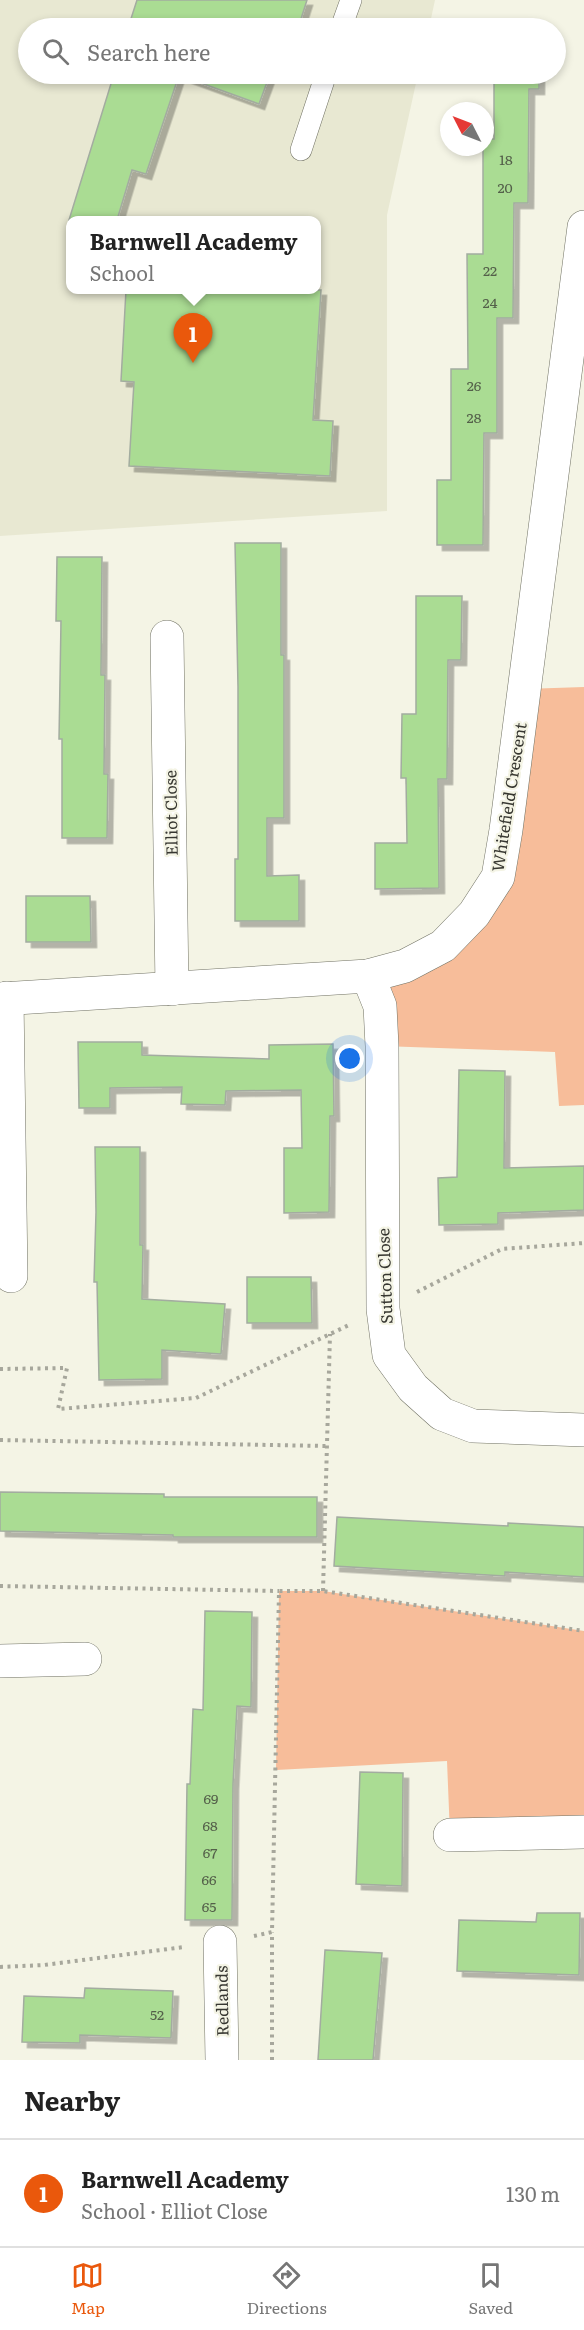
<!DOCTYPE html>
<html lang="en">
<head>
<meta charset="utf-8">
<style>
  body { margin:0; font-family:Literata,serif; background:#f2f2f2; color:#222 }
  .compass { position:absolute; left:440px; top:102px; width:54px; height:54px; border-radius:50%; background:#fff; box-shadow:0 3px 9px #0003; rotate:312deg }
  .you { position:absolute; left:350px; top:1059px; width:21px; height:21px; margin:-15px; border:4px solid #fff; border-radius:50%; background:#1a73e8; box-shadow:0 0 0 9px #1a73e833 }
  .badge { display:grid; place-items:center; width:39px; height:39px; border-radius:50%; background:#ea580c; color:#fff; font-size:20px; font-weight:700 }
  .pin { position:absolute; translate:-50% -50px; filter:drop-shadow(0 2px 3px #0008) }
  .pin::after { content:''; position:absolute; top:32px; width:21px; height:18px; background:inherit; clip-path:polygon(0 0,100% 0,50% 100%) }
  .popup { position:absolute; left:66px; top:216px; width:255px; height:78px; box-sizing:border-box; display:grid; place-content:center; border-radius:12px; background:#fff; filter:drop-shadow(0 2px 4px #0005); font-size:20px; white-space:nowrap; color:#767676 }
  .popup b { font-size:22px; color:#222 }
  .popup::after { content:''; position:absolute; left:50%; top:100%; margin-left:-12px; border:12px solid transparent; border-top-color:#fff }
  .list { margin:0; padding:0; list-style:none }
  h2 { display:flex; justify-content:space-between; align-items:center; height:78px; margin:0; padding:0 24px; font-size:26px }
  h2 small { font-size:20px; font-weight:400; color:#767676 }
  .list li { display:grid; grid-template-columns:39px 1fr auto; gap:18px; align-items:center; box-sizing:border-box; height:108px; padding:0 24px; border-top:2px solid #e0e0e0 }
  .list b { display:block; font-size:22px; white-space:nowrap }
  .list p { margin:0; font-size:20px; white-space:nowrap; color:#767676 }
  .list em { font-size:20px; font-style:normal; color:#767676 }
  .icon { flex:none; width:33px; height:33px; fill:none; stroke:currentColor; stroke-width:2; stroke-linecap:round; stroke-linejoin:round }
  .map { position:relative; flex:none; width:584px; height:2060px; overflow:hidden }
  .search { position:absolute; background:#fff; box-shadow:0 3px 9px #0003; left:18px; right:18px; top:18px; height:66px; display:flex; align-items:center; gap:15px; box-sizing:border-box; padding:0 21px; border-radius:33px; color:#767676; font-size:22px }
  .sheet { height:186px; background:#fff }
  nav { display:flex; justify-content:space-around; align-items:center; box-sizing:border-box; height:84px; border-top:2px solid #e0e0e0; background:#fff; font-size:16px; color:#767676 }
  nav a { display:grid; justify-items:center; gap:3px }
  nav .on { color:#ea580c }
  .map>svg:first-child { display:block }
  .built { fill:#e8e8d2; fill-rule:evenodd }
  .grass { fill:#f7bd9a }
  .building { fill:#aadc93; stroke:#a3aca0; stroke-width:1.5; filter:url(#shadow) }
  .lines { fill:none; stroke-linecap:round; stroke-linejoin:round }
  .service-casing { stroke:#717264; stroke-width:22 }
  .minor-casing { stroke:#717264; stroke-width:34 }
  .path { stroke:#a7a79c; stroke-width:4; stroke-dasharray:3 4.5; stroke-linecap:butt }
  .service { stroke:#fff; stroke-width:21 }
  .minor { stroke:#fff; stroke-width:33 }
  .labels { text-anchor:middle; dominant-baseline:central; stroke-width:4.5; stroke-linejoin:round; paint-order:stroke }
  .number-label { font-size:14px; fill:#54604a }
  .street-label { font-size:16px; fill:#373731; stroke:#f4f4e5 }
</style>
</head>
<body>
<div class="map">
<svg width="584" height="2060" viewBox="0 0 584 2060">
  <defs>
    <filter id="shadow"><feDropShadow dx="5.5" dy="5.5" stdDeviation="0" flood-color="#0004"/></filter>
  </defs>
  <rect width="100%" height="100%" fill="#f4f4e5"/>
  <path class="built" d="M0,0H435L429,28H28V74H418L387,215V511L0,536ZM70,220H316V290H70Z"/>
  <g class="grass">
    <polygon points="584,687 584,1105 559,1106 555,1052 382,1046 368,976 474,914 524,689"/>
    <polygon points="279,1591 323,1591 584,1631 584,1832 450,1835 447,1761 276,1770"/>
  </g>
  <g class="building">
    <polygon points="137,0 307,0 298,28 128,28"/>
    <rect x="494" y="25" width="46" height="3"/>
    <polygon points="114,74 270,74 259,104 179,75 146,174 132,170 117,220 69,220"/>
    <polygon points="494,74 539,74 539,89 529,89 528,203 514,203 513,318 497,318 497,433 484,433 483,545 437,545 437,480 451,480 451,369 468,369 467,254 483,254 483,147 485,147 485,139 494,139"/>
    <polygon points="126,290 321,290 313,420 333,421 330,476 129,466 134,382 121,381"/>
    <polygon points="235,543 281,543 281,655 284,655 284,818 267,818 267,876 299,875 299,921 235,921 235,859 238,859 238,687"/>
    <polygon points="57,557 102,557 101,675 105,675 104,774 108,774 107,838 62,838 62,739 59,739 61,621 56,621"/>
    <polygon points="416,596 462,596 461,660 448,660 447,779 438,779 439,888 375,889 375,843 407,843 406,778 401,778 402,714 416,714"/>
    <polygon points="26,896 90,896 91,942 26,942"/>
    <polygon points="78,1042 142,1042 142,1055 269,1059 269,1045 333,1044 334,1116 330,1116 329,1212 284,1213 284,1148 302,1148 301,1090 226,1091 225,1105 181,1104 182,1087 110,1088 110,1108 79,1108"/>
    <polygon points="459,1070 505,1071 504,1168 584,1166 584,1210 498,1213 498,1224 439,1225 438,1178 457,1177"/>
    <polygon points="95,1147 140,1147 140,1245 143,1245 142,1299 225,1304 221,1354 162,1350 162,1379 99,1380 97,1282 94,1282 96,1212"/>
    <polygon points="247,1277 311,1277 312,1323 247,1323"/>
    <polygon points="0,1492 164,1494 164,1497 317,1497 317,1537 173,1537 173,1535 0,1531"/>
    <polygon points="337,1517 508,1526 508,1523 584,1527 584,1577 505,1572 505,1576 334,1566"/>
    <polygon points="205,1611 252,1612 251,1707 237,1706 233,1784 232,1920 185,1920 187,1784 190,1784 193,1709 203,1710"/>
    <polygon points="360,1772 403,1773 402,1886 356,1884"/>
    <polygon points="537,1913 580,1913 579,1975 457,1971 459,1920 536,1922"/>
    <polygon points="325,1950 382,1953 373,2060 318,2060"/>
    <polygon points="85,1988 173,1991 171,2038 80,2035 80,2043 22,2042 24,1996 84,1998"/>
  </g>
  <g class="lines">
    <defs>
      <g id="service">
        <polyline points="341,28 351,0"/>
        <polyline points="301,150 326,74"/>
      </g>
      <g id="minor">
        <polyline points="167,637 172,989"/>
        <polyline points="368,976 380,1006 382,1046 383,1309 389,1355 413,1388 442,1414 473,1426 584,1430"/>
        <polyline points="7,998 11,1276"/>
        <polyline points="0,999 368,976 405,966 443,946 474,914 498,877 506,830 584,227"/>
        <polyline points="0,1661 85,1659"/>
        <polyline points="450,1835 584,1832"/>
        <polyline points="220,1942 222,2060"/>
      </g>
    </defs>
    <use href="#service" class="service-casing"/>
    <use href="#minor" class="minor-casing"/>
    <g class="path">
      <polyline points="417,1292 502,1249 584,1243"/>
      <polyline points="0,1369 67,1368 58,1409 196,1398 349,1325"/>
      <polyline points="0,1440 326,1446"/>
      <polyline points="0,1586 279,1591"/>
      <polyline points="323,1591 330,1334"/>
      <polyline points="254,1936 272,1932 279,1591 323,1591 584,1631"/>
      <polyline points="0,1967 44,1965 184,1947"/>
      <polyline points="272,2060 272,1932"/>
    </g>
    <use href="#service" class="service"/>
    <use href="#minor" class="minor"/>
  </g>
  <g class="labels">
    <g class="number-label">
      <text x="506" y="159">18</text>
      <text x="505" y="187">20</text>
      <text x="490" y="270">22</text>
      <text x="490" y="302">24</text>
      <text x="474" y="385">26</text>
      <text x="474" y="417">28</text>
      <text x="211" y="1798">69</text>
      <text x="210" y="1825">68</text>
      <text x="210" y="1852">67</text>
      <text x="209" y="1879">66</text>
      <text x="209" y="1906">65</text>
      <text x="157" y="2014">52</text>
    </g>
    <g class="street-label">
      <text transform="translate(508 797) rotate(-81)">Whitefield Crescent</text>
      <text transform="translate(170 813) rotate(-91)">Elliot Close</text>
      <text transform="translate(384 1276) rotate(-92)">Sutton Close</text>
      <text transform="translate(221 2001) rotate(-91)">Redlands</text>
    </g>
  </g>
</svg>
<svg class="compass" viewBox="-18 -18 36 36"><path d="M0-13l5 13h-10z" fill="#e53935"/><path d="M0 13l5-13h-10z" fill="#767676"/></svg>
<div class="you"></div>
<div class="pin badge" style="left:193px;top:363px">1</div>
<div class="popup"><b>Barnwell Academy</b>School</div>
<div class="search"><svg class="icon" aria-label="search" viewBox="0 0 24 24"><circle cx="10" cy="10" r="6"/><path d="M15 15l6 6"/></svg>Search here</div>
</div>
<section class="sheet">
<h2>Nearby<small></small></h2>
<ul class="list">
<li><span class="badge">1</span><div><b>Barnwell Academy</b><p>School · Elliot Close</p></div><em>130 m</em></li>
</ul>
</section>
<nav>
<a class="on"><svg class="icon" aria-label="map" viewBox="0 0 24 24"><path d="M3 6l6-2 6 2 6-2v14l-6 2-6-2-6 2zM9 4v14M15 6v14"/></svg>Map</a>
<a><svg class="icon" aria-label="directions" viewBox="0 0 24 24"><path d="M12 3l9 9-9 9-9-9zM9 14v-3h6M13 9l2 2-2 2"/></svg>Directions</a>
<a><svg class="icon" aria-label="saved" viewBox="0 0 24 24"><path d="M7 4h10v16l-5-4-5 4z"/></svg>Saved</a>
</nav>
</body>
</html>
